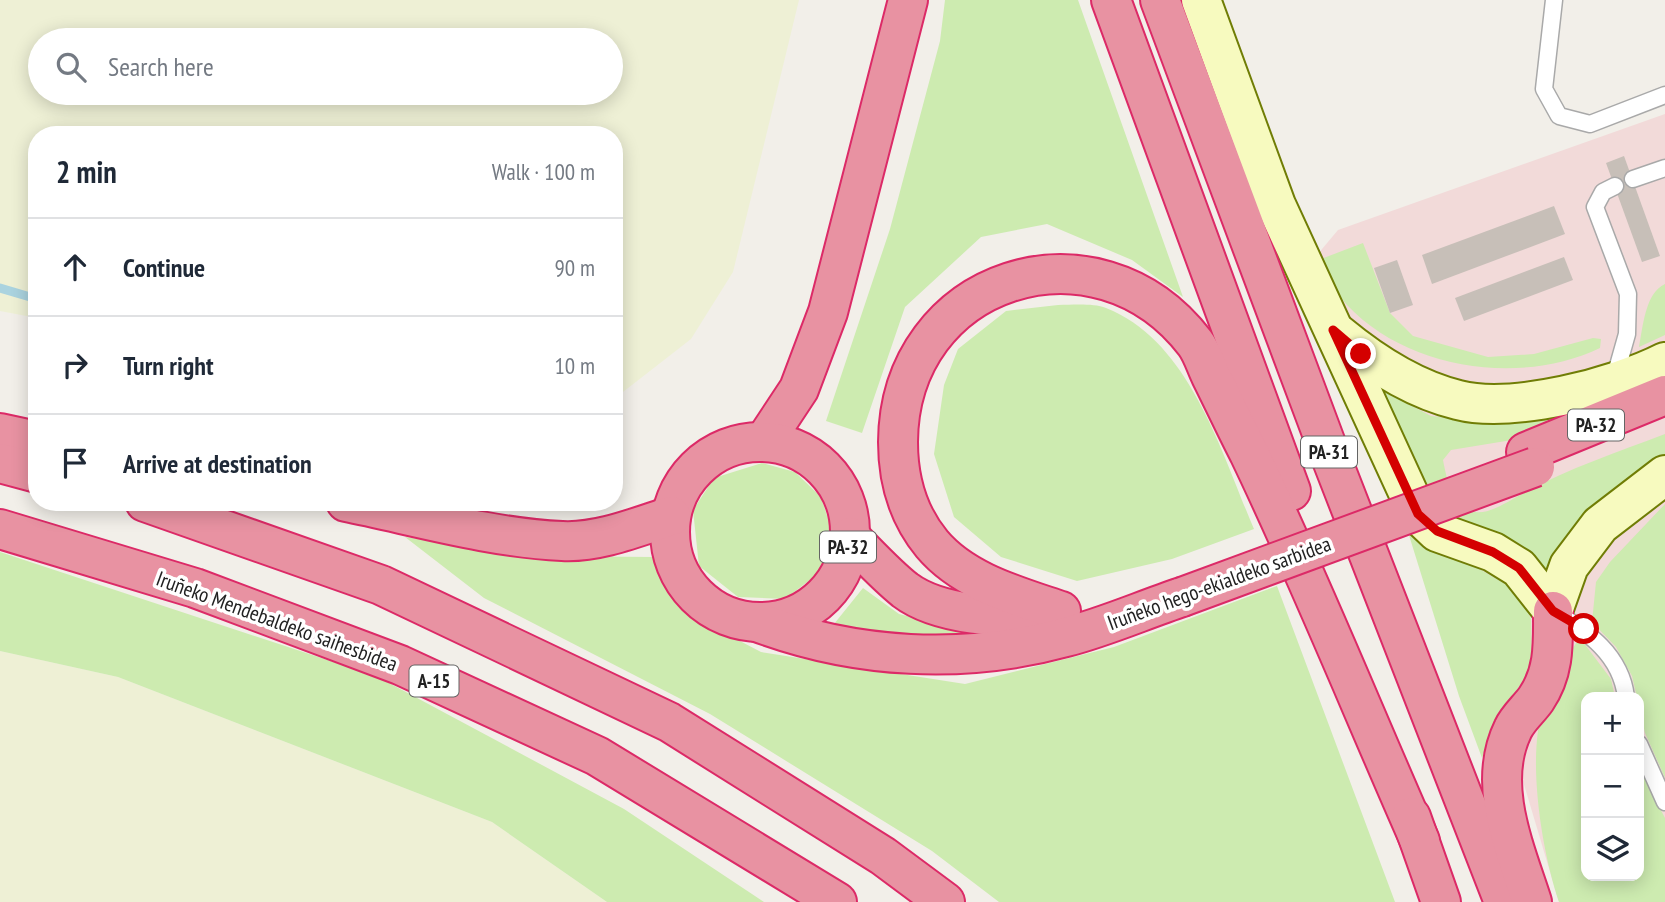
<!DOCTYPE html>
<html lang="en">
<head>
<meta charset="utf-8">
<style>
  body { margin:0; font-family:"PT Sans Narrow",sans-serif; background:#f2f2f3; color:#1f2937 }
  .controls { position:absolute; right:21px; bottom:21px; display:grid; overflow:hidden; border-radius:14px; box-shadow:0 4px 18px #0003 }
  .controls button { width:63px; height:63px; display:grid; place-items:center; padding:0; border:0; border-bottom:2px solid #e0e1e3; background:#fff; color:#1f2937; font:35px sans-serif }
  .stop { position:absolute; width:21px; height:21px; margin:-16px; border:5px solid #d40000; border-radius:50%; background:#fff }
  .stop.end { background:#d40000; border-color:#fff; box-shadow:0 2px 7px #0008 }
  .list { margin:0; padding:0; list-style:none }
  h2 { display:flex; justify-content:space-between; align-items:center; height:91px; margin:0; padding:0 28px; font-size:30px }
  h2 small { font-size:23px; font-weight:400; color:#747a83 }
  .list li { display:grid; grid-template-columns:46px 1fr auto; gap:21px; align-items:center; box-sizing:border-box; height:98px; padding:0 28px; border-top:2px solid #e0e1e3 }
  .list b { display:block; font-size:26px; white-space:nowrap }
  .list em { font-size:23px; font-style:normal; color:#747a83 }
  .icon { flex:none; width:38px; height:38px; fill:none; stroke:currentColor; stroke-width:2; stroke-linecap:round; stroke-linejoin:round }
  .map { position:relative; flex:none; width:1665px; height:902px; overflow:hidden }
  .search { position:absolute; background:#fff; box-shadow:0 4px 18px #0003; left:28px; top:28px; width:595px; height:77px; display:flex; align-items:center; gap:18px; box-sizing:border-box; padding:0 24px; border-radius:38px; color:#747a83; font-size:26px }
  .panel { position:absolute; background:#fff; box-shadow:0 4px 18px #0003; left:28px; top:126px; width:595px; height:385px; border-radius:28px }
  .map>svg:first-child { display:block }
  .commercial { fill:#f2dad9; fill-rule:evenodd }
  .farmland { fill:#eef0d5; fill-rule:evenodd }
  .grass { fill:#cdebb0 }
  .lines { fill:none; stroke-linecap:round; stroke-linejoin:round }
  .stream { stroke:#aad3df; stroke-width:9 }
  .building { fill:#c7bfb8 }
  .lane-casing { stroke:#a9a9a9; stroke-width:19 }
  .secondary-casing { stroke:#707d05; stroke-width:42 }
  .highway-casing { stroke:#dc2a67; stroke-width:42 }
  .lane { stroke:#fff; stroke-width:16 }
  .secondary { stroke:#f7fabf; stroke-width:38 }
  .highway { stroke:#e892a2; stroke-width:38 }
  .highway-bridge-casing { stroke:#dc2a67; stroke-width:42; stroke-linecap:butt }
  .highway-bridge { stroke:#e892a2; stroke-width:38 }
  .route { stroke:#d40000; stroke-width:9 }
  .labels { text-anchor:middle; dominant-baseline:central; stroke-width:7; stroke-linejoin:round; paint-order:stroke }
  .shield { fill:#fff; stroke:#646464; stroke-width:2 }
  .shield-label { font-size:19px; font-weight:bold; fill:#222 }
  .street-label { font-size:21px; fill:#222; stroke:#fff }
</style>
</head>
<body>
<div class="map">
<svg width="1665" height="902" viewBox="0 0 1665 902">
  <rect width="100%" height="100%" fill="#f2efe9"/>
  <path class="commercial" d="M1665,114V902H1559L1469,600L1411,430L1331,286L1317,255L1338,230ZM1586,697H1639V876H1586Z"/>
  <g class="farmland">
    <path d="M0,0H799L733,272L691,339L614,399V135H37V318L0,311ZM40,40H611V93H40Z"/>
    <polygon points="0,651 118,677 492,822 607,902 0,902"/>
  </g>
  <g class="grass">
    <polygon points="945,0 1078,0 1183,297 1132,260 1047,224 981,237 905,307 862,433 826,421 890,229 940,41"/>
    <path d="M1363,243L1390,313L1413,336L1488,357L1534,354L1593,338L1601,339L1600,348C1521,386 1408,370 1347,305C1335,292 1328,275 1321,259Z"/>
    <path d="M1665,284V335L1639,347C1643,327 1645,293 1665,284Z"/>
    <path d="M1058,305C1072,305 1093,303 1106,308C1190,341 1221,452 1254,529L1172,559L1077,581L1001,557L954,517L934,454L944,385L958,349L1006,311Z"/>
    <path d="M1648,383L1512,440L1451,450L1443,460C1447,480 1452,508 1475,512C1489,515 1512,499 1524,493C1569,468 1618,452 1665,434V462L1551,587L1440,521L1384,391L1431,416L1484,421Z"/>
    <polygon points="762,463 795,472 821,497 832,531 819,573 785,599 738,597 699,566 693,510 714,478"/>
    <polygon points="1665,504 1665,778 1645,733 1632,676 1616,647 1592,622 1596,582 1610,562"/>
    <polygon points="1408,532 1421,543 1471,564 1519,592 1531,619 1532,666 1493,727 1482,758 1459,696"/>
    <polygon points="405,537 531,556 655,557 692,616 761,652 965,684 1114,647 1277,586 1395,902 999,902 932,851 710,714 484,598"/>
    <polygon points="0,552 376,676 624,809 764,902 607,902 492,822 118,677 0,651"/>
    <polygon points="863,588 899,614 969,632 925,637 830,629"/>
    <path d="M1580,638L1611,679L1615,697H1586V876H1639V768L1665,818V902H1559C1543,855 1531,780 1538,731C1540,712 1556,694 1563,677C1568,662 1569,651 1580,638Z"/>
  </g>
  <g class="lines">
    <polyline class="stream" points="0,288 37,299"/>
  </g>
  <g class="building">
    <polygon points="1624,156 1660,256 1642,262 1606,163"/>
    <polygon points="1554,206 1565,234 1432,284 1422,255"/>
    <polygon points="1564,257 1573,280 1464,321 1455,298"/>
    <polygon points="1397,260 1413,305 1390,313 1374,268"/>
  </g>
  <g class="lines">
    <defs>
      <g id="lane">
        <polyline points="1554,0 1544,89 1559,116 1590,124 1665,95"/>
        <polyline points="1633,179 1665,168"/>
        <polyline points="1614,380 1627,334 1628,294 1595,207 1603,192 1615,186"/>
        <path d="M1555,612C1588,632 1621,655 1626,697"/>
        <polyline points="1639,744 1665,802"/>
      </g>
      <g id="secondary">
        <polyline points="1201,0 1276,205 1418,514 1437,532 1493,552 1519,568 1553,611"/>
        <path d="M1338,334C1373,363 1413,389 1458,400C1512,414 1616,387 1665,362"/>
        <polyline points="1553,611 1569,566 1600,525 1665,475"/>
      </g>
      <g id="highway">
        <polyline points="1111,0 1291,491"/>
        <polyline points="1160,0 1332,460 1504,902"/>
        <polyline points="0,433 37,441"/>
        <polyline points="764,442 799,389 828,312 908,0"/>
        <circle cx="760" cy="532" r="90"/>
        <polyline points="1526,452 1665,395"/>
        <polyline points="0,463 37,473"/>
        <polyline points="145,502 381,585 669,722 883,856 945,902"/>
        <path d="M346,502C415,516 491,538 562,541C598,543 637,527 671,516"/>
        <polyline points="0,529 195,588 400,665 597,756 837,902"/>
        <path d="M850,537C868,555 885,574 905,590C938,615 1006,620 1046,614"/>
        <path d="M1061,611C1017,596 964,582 932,544C908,515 898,479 898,442C899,277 1096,214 1195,343C1202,352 1206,366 1211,376C1224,402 1236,428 1249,453C1310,580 1363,712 1420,841"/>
        <path d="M757,622C855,659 964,665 1066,637C1105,627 1143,610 1182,597"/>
        <polyline points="1411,817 1441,902"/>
        <path d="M1532,902C1515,849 1486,784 1513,729C1518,718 1529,709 1536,699C1555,671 1553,643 1553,611"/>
      </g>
    </defs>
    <use href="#lane" class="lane-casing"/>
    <use href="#secondary" class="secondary-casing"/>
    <use href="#highway" class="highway-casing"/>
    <use href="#lane" class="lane"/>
    <use href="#secondary" class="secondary"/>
    <use href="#highway" class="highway"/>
    <defs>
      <polyline id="highway-bridge" points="1182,597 1535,467"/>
    </defs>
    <use href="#highway-bridge" class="highway-bridge-casing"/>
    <use href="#highway-bridge" class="highway-bridge"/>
  </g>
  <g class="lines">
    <polyline class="route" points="1361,354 1333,330 1418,514 1437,531 1493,552 1519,568 1553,611 1584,629"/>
  </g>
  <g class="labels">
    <g class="shield">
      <rect x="1568" y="409.5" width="56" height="31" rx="5"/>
      <rect x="1301" y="436.5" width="56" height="31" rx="5"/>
      <rect x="820" y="531.5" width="56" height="31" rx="5"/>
      <rect x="409.5" y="665.5" width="49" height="31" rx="5"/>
    </g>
    <g class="shield-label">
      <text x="1596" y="425">PA-32</text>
      <text x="1329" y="452">PA-31</text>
      <text x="848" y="547">PA-32</text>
      <text x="434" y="681">A-15</text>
    </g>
    <g class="street-label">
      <text transform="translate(1219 583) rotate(-20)">Iruñeko hego-ekialdeko sarbidea</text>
      <text transform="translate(277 621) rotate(20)">Iruñeko Mendebaldeko saihesbidea</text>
    </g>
  </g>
</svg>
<div class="controls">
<button>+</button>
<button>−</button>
<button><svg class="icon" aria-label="layers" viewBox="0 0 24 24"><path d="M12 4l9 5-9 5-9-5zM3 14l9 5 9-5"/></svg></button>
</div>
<div class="stop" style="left:1584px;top:629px"></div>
<div class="stop end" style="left:1361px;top:354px"></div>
<div class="search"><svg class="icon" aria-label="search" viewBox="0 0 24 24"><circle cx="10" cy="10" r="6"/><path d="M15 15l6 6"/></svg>Search here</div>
<section class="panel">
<h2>2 min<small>Walk · 100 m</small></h2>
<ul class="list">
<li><svg class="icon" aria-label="ahead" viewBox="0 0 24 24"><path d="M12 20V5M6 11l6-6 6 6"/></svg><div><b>Continue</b></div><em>90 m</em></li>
<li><svg class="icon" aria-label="right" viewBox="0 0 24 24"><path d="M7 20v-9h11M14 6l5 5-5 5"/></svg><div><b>Turn right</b></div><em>10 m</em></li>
<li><svg class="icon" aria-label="arrive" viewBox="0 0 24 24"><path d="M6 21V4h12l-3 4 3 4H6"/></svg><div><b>Arrive at destination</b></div></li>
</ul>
</section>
</div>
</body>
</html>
